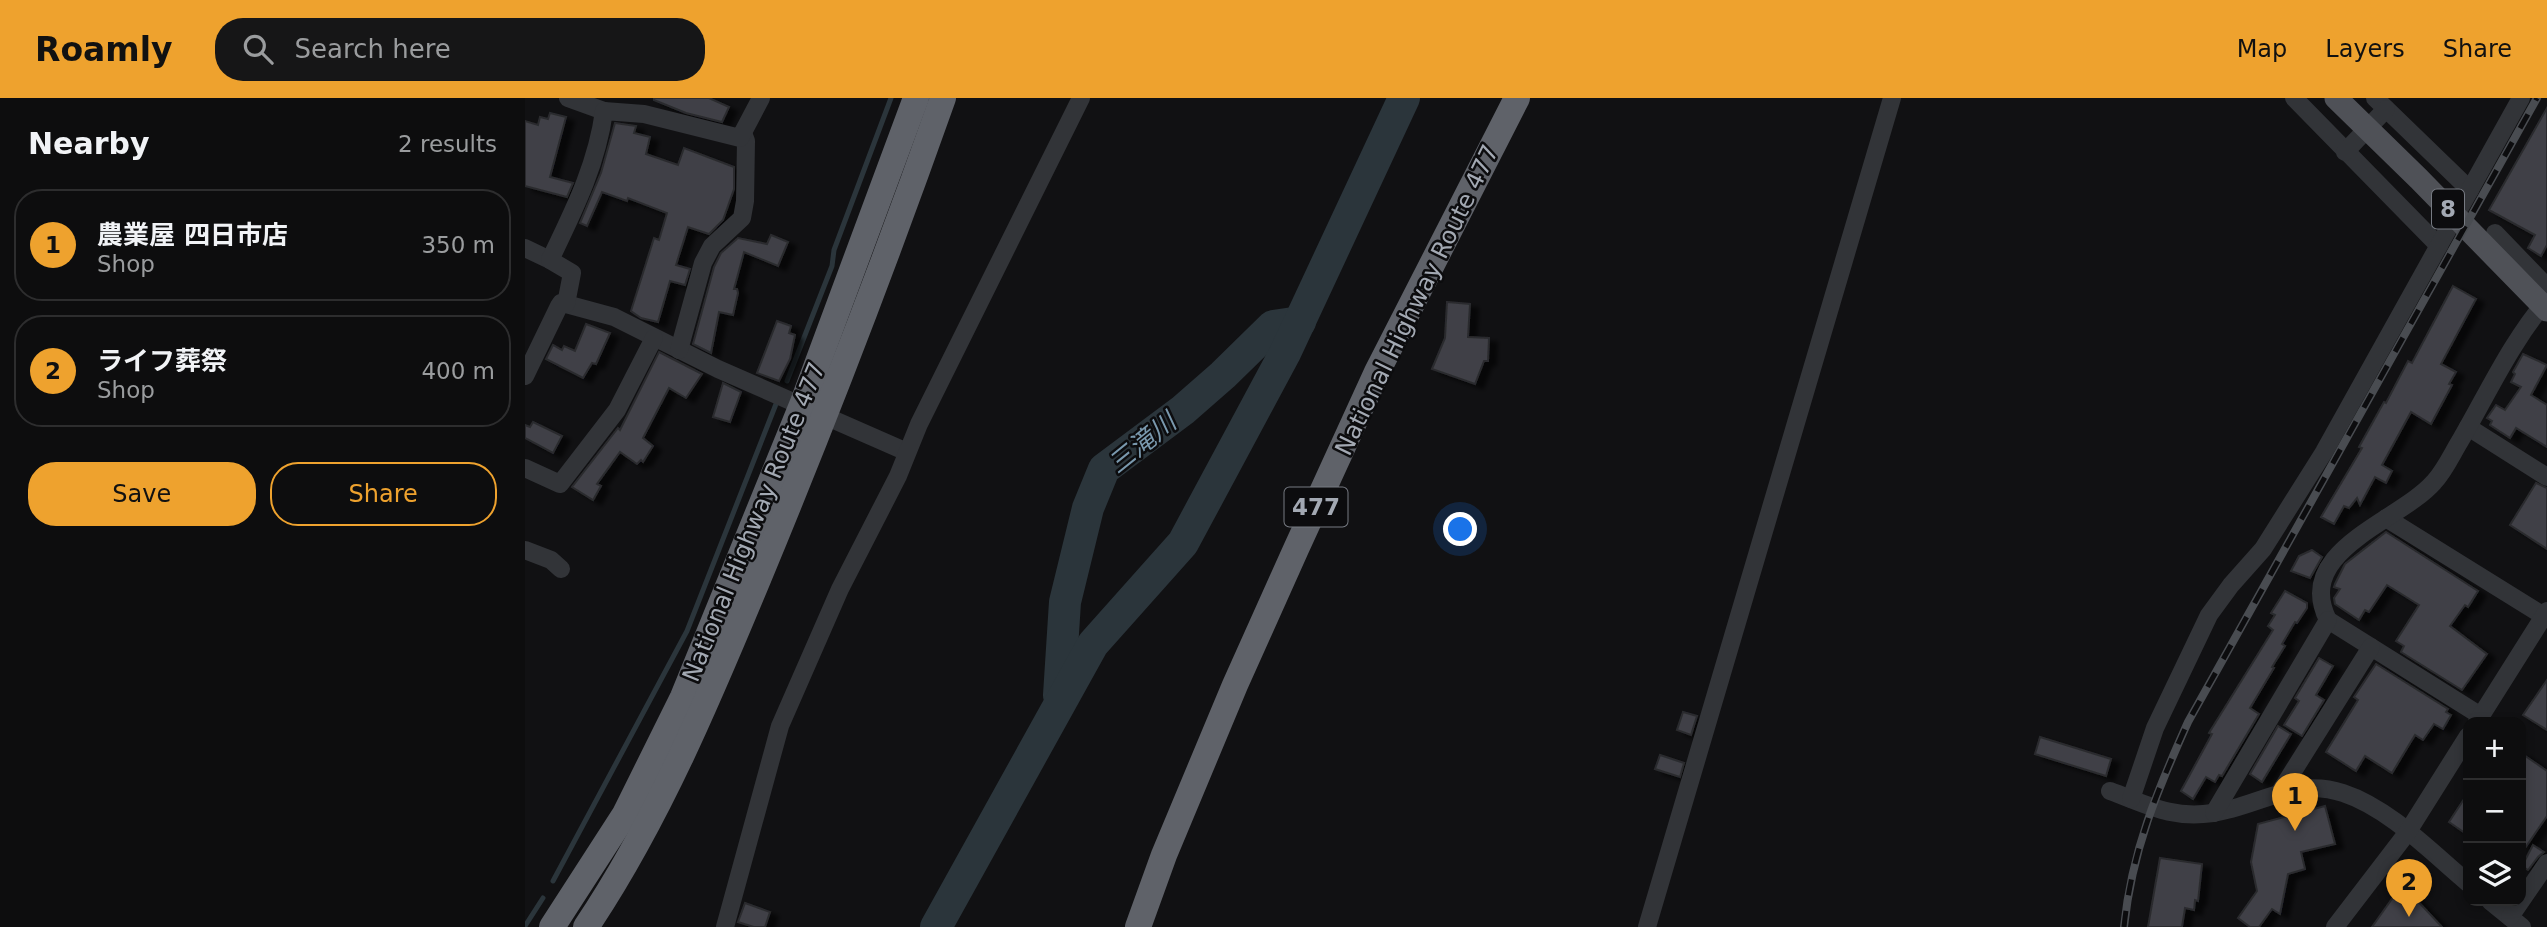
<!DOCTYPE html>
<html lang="en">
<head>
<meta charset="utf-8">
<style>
  body { margin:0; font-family:"DejaVu Sans","Noto Sans JP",sans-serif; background:#161617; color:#f1f3f6 }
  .controls { position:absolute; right:21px; bottom:21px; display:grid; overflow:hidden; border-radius:14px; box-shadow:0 4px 10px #0003 }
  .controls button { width:63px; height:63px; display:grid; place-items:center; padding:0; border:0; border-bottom:2px solid #2d2d2e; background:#0d0d0e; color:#f1f3f6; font:35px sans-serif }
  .you { position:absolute; left:936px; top:432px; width:24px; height:24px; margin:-18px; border:5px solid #fff; border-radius:50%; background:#1a73e8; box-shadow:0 0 0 10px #1a73e833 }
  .badge { display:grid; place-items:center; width:46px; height:46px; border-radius:50%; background:#eea22e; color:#111; font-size:23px; font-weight:700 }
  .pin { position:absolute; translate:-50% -58px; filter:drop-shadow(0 2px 4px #0008) }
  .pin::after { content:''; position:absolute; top:37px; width:24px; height:21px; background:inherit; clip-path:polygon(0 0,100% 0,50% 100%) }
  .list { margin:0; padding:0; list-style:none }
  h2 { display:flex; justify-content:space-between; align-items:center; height:91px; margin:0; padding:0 28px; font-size:30px }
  h2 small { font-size:23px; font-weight:400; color:#9a9c9e }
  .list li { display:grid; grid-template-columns:46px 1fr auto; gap:21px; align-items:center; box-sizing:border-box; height:112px; margin:0 14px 14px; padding:0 14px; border:2px solid #2d2d2e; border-radius:28px }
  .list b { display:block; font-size:26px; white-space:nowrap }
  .list p { margin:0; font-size:23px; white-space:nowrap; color:#9a9c9e }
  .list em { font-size:23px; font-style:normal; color:#9a9c9e }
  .actions { display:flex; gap:14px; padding:21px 28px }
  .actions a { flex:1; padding:16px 0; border:2px solid #eea22e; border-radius:28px; text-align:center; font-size:24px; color:#eea22e }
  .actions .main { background:#eea22e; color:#111 }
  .icon { flex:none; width:38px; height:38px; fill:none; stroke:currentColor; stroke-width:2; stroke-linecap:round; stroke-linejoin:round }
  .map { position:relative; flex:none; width:2022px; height:829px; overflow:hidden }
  header { display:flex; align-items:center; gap:42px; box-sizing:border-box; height:98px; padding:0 35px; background:#eea22e; color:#111 }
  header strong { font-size:33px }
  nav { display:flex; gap:38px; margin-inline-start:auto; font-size:24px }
  .search { width:490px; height:63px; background:#161617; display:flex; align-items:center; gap:18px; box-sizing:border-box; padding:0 24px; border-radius:28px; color:#9a9c9e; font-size:26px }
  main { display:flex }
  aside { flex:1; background:#0d0d0e }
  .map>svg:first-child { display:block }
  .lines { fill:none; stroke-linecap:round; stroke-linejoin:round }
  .stream { stroke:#2b353b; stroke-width:5 }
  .river { stroke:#2b353b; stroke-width:32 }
  .building { fill:#404146; stroke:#2b2c2f; stroke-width:2; filter:url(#shadow) }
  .minor { stroke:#323438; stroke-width:18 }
  .major { stroke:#4f5157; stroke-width:23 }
  .highway { stroke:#5f6269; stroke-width:26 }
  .rail-casing { stroke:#494c51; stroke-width:8 }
  .rail { stroke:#0c0c0e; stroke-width:5; stroke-dasharray:16; stroke-linecap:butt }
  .labels { text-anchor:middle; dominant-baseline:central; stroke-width:5; stroke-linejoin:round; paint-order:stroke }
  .shield { fill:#0c0c0e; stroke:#767a82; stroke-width:2 }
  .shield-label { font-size:23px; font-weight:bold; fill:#a3a9b3 }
  .street-label { font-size:24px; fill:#a3a9b3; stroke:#0c0c0e }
  .water-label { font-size:26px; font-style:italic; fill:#7a99ae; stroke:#0c0c0e }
</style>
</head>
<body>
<header>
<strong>Roamly</strong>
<div class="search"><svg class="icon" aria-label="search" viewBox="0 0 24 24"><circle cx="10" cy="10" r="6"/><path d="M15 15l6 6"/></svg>Search here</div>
<nav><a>Map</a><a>Layers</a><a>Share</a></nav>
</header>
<main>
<aside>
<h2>Nearby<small>2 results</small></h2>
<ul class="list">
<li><span class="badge">1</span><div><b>農業屋 四日市店</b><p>Shop</p></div><em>350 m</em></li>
<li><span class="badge">2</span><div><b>ライフ葬祭</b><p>Shop</p></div><em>400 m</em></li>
</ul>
<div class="actions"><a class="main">Save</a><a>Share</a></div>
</aside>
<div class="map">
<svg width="2022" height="829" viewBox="0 0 2022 829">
  <defs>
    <filter id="shadow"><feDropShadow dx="8" dy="4.5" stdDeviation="2" flood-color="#0009"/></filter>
  </defs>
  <rect width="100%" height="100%" fill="#111113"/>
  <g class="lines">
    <g class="stream">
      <polyline points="262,283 307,168 309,152 366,0"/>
      <polyline points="28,783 162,533 251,306"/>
      <polyline points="0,828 18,800"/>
    </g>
    <g class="river">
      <polyline points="534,597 540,504 563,410 579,371 658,312 698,277 748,228 775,224"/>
      <polyline points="411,829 568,546 658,445 760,255 879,0"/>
    </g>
  </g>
  <g class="building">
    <polygon points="129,0 184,0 204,9 197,24 161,15 129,2"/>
    <polygon points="2022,10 2022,147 2016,158 2003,150 2010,137 1964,112"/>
    <polygon points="25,15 41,19 25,79 48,85 42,99 0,88 0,23 13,27 15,19 23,21"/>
    <polygon points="90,25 111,28 109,35 125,39 121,56 153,67 159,50 209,69 209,91 198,122 184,136 163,129 151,167 165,171 160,187 145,183 133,224 116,220 106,213 129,140 134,142 142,115 103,100 102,103 77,94 62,128 55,125 76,75"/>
    <polygon points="246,137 263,144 253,168 219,154 209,191 212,191 213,195 208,217 194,214 186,255 168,246 189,169 196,155 213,140 242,146"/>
    <polygon points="1928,188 1951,201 1916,266 1931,274 1924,286 1927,287 1906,326 1886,314 1857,367 1867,373 1861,385 1850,379 1835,407 1832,400 1824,410 1819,408 1809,426 1796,419 1837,350 1834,349 1859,304 1861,305 1883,263 1887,265"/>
    <polygon points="922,204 945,206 943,239 964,240 963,263 959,263 950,286 907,271 920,240"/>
    <polygon points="252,223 266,228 264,235 270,237 265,261 254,283 232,275"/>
    <polygon points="61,226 85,235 71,266 67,265 58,280 21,261 28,247 37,252 39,248 50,253"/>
    <polygon points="134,254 177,276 161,300 144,290 118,340 128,348 118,364 116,362 112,366 95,354 72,386 76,388 68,402 47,389 93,330 95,332"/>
    <polygon points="1998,256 2022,267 2006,297 2022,307 2022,349 1991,330 1985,340 1965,327 1967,323 1962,320 1971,307 1980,312 1996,289 1986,284 1990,276 1988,274"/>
    <polygon points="198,285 216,294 205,324 188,319"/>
    <polygon points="8,324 37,338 28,355 0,340 0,327 5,329"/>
    <polygon points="2011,385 2022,390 2022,451 1985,427"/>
    <polygon points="1861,434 1953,493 1943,509 1940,507 1925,528 1962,556 1937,592 1876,554 1879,548 1871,543 1894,507 1862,487 1844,514 1840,512 1834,522 1810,506 1809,500 1815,491 1809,489 1810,486 1820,466"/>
    <polygon points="1787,452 1797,459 1785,480 1766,473 1774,458"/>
    <polygon points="1760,493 1782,505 1782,510 1772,525 1770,524 1757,546 1760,548 1747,569 1749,570 1725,610 1734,616 1697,678 1694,677 1690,684 1681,679 1668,701 1656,693 1687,636 1684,635 1748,532 1743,528 1750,517 1746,515"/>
    <polygon points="1794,560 1808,568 1791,597 1799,602 1777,638 1759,627 1774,603 1770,600"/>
    <polygon points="1851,566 1923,611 1921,614 1926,617 1918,631 1909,626 1898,642 1890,637 1867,675 1840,658 1831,673 1801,654 1833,602 1829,599"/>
    <polygon points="2022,582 2022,632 1998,617"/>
    <polygon points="1158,614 1172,618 1166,637 1152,632"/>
    <polygon points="1753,628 1766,636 1737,684 1725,676"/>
    <polygon points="1515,639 1586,661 1581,678 1510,656"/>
    <polygon points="1996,655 2022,673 2022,718 1996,756"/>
    <polygon points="1135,657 1159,665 1155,679 1130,671"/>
    <polygon points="1943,695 1943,737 1924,724"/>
    <polygon points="1800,708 1810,746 1776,754 1780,771 1763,776 1755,816 1747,811 1734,829 1725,829 1713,820 1732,793 1726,764 1733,726"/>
    <polygon points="2008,747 2019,754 2013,759 2003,772 1997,768"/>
    <polygon points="1635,760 1677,766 1673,803 1670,802 1669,812 1660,810 1657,829 1623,829"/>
    <polygon points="1874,791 1885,799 1887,797 1917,829 1847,829"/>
    <polygon points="220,805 245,814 240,829 229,829 213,824"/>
  </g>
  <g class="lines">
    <g class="minor">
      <polyline points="43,0 79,13"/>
      <polyline points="1769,0 1914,148"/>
      <polyline points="1850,0 1945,92"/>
      <polyline points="1820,54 1861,11"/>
      <polyline points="1970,135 2022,189"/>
      <polyline points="0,150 25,162"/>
      <polyline points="41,206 89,219 193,271 382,354"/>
      <polyline points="154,252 178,165 187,148 217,120 220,103 221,43 218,35"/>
      <path d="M0,278L34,208L36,205L41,206L47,175L25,162C48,114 72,67 79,13L119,16L215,40L236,0"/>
      <polyline points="1943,329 2022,379"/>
      <polyline points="0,370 35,386 92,312 129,240"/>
      <polyline points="1861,420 2019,518"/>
      <polyline points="0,452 26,462 36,471"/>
      <path d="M1956,618L1803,522C1768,452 1874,424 1909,384C1920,372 1927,356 1935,343C1963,295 1986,244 2022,202"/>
      <polyline points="1952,624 2022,513"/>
      <path d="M1585,693C1623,707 1646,721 1688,715C1734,708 1769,679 1818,695C1864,710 1906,754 1943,785"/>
      <polyline points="1755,694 1846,549"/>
      <polyline points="1606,701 1630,630 1684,517 1706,487 1738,451 1799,354 1996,0"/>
      <polyline points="1689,715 1803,522"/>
      <polyline points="1965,803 1997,829"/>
      <polyline points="1985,819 2022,765"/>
      <polyline points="200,829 255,628 315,491 373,378 394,326 556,0"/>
      <polyline points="1122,829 1367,0"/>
      <polyline points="1810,829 1882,735 1943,638"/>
    </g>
    <polyline class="major" points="1811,0 1894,81 2022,212"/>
    <g class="highway">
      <polyline points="27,829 100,716 158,599 277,307 391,0"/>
      <path d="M61,829C133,722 185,597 234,479C300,320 361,161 418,0"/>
      <polyline points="613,829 639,757 710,587 771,451 852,274 992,0"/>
    </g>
    <defs>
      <path id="rail" d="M1599,829C1607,752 1632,693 1663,624L2012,0"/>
    </defs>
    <use href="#rail" class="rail-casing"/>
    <use href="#rail" class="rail"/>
  </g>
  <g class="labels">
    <g class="shield">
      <rect x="1907" y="91.5" width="32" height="39" rx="5"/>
      <rect x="759.5" y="389.5" width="63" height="39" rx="5"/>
    </g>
    <g class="shield-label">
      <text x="1923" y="111">8</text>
      <text x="791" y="409">477</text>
    </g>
    <g class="street-label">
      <text transform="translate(892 202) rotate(-64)">National Highway Route 477</text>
      <text transform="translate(229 424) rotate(-68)">National Highway Route 477</text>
    </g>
    <g class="water-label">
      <text transform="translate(617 345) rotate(-39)">三滝川</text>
    </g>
  </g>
</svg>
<div class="controls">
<button>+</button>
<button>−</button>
<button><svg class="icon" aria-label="layers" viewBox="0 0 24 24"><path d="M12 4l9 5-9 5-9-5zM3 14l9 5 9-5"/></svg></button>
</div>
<div class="you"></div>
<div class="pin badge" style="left:1770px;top:733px">1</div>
<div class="pin badge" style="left:1884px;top:819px">2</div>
</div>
</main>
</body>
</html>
